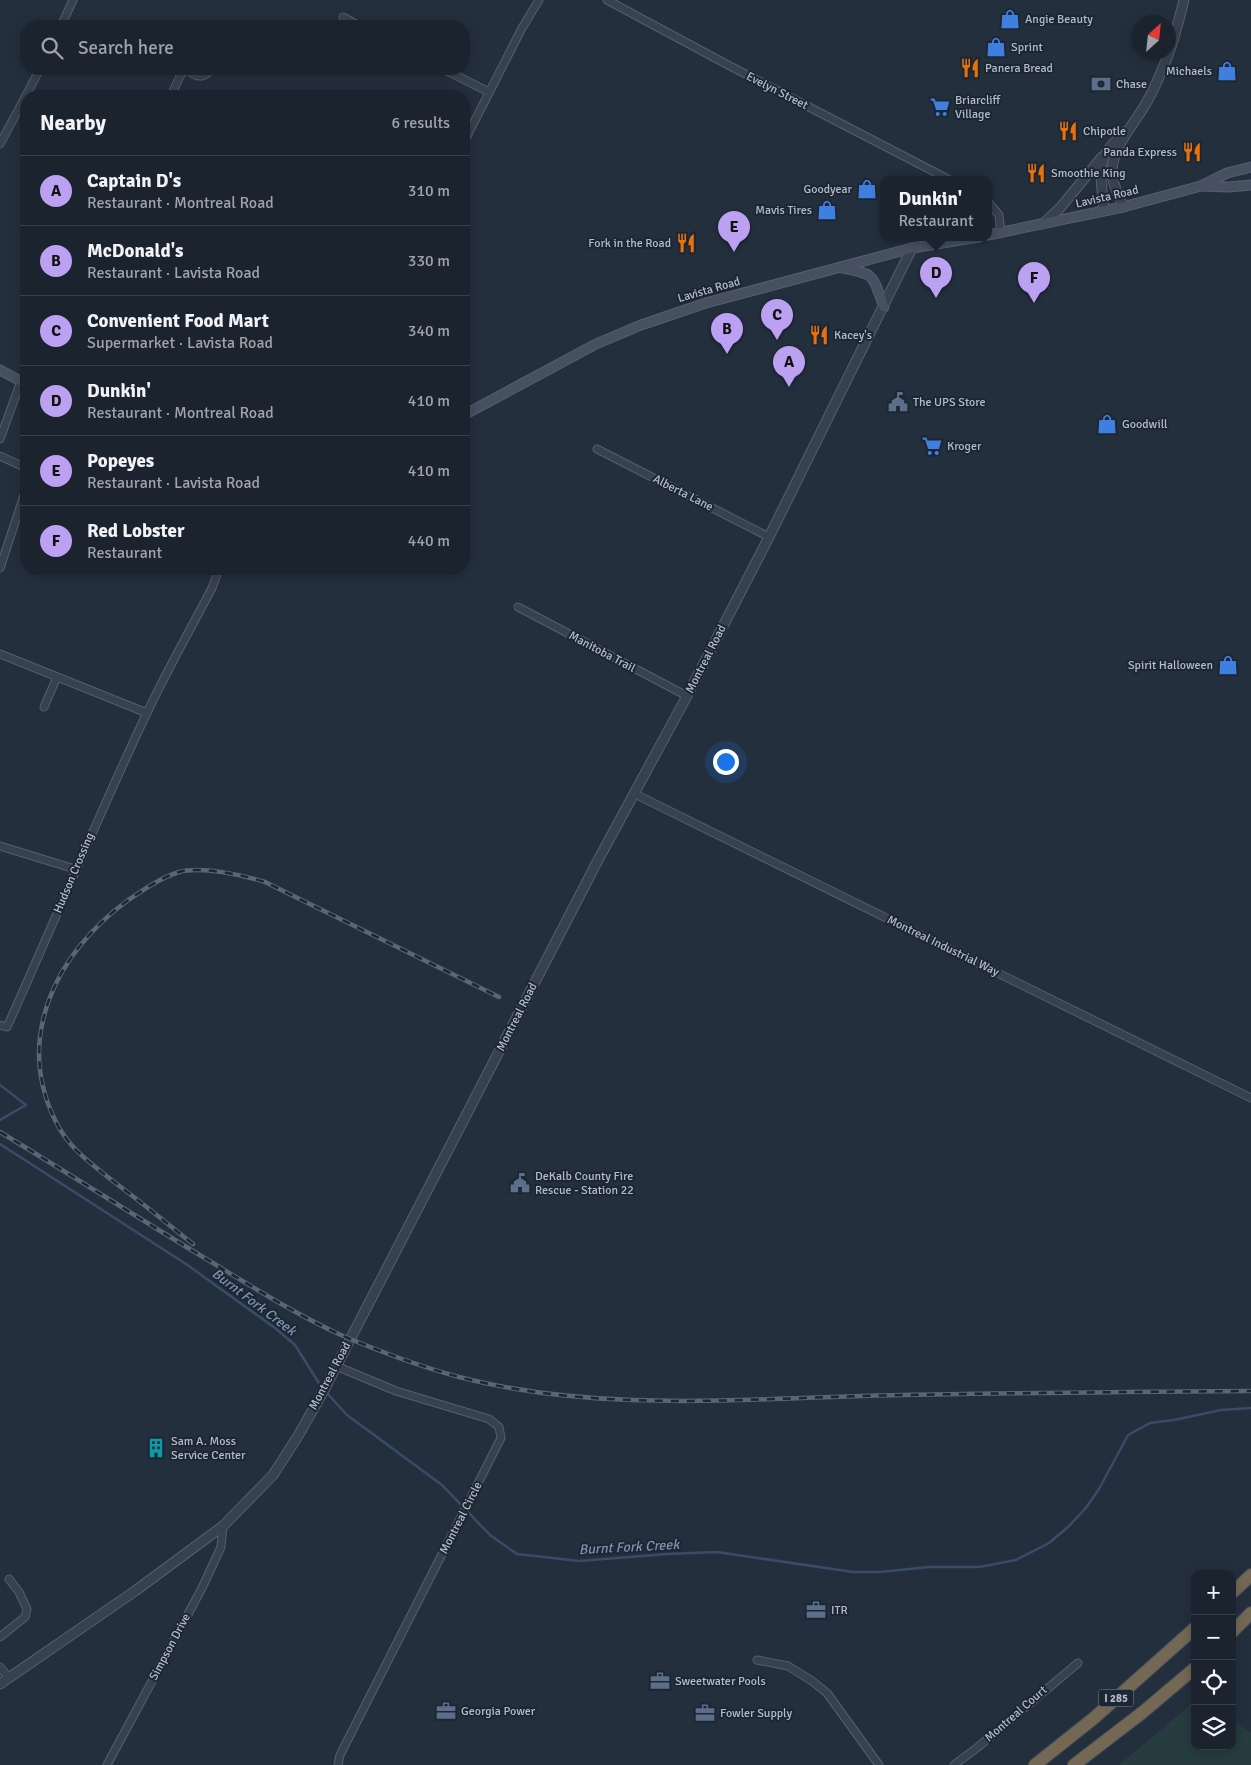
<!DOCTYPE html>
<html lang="en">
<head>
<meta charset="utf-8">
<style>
  body { margin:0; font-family:Signika,sans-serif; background:#242b36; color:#f1f3f6 }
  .controls { position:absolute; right:15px; bottom:15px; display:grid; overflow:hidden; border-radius:10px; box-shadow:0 2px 12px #0003 }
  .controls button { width:45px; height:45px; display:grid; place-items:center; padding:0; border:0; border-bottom:1px solid #39404a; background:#1b232e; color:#f1f3f6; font:25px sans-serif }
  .compass { position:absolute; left:1131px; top:15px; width:45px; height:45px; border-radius:50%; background:#1b232e; box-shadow:0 2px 12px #0003; rotate:27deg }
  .you { position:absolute; left:725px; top:761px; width:18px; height:18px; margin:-12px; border:4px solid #fff; border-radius:50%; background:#1a73e8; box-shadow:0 0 0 8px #1a73e833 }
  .badge { display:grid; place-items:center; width:32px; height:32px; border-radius:50%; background:#bca0f2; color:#111; font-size:16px; font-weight:700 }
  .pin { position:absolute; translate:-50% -41px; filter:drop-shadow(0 1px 2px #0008) }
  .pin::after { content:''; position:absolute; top:26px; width:18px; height:15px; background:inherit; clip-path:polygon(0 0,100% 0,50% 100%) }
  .popup { position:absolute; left:880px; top:176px; width:112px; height:65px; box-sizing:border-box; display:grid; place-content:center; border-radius:10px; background:#1b232e; filter:drop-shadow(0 1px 4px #0005); font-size:16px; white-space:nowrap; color:#a0a4aa }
  .popup b { font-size:19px; color:#f1f3f6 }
  .popup::after { content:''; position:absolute; left:50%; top:100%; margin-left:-10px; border:10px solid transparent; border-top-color:#1b232e }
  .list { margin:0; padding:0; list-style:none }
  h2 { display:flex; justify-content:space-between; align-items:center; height:65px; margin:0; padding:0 20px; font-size:21px }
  h2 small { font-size:16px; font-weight:400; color:#a0a4aa }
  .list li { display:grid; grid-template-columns:32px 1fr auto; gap:15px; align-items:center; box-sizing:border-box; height:70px; padding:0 20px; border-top:1px solid #39404a }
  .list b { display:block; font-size:19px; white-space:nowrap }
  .list p { margin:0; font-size:16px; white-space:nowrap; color:#a0a4aa }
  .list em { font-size:16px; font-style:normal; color:#a0a4aa }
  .icon { flex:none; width:28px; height:28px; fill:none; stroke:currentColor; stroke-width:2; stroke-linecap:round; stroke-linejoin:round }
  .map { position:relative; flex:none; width:1251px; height:1765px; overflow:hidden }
  .search { position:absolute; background:#1b232e; box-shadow:0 2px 12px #0003; left:20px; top:20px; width:450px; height:55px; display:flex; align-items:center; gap:12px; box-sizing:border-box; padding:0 18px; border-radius:20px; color:#a0a4aa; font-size:19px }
  .panel { position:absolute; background:#1b232e; box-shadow:0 2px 12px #0003; left:20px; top:90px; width:450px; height:485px; border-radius:20px }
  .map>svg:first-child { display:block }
  .green { fill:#263c3f }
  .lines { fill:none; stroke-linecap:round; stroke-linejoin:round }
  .stream { stroke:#394c67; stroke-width:2.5 }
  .minor-casing { stroke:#565f6c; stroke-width:9 }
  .tertiary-casing { stroke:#565f6c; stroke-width:11 }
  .secondary-casing { stroke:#565f6c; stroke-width:11 }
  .motorway-casing { stroke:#434c59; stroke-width:14 }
  .minor { stroke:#38414e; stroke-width:7 }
  .tertiary { stroke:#38414e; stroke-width:9 }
  .secondary { stroke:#465061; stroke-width:9 }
  .motorway { stroke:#746855; stroke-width:12 }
  .rail-casing { stroke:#5a6575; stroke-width:4.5 }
  .rail { stroke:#1d2633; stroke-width:2.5; stroke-dasharray:8; stroke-linecap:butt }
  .labels { text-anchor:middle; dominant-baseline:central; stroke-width:4; stroke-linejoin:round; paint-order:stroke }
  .shield { fill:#1d2633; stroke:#878f9c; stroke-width:1 }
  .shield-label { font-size:11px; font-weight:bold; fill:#b4bcc9 }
  .poi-label { font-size:12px; fill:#b4bcc9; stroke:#1d2633; text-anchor:start }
  .street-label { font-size:12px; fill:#b4bcc9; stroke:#1d2633 }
  .water-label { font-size:14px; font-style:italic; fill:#7c92b1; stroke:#1d2633 }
</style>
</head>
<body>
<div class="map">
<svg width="1251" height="1765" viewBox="0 0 1251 1765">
  <rect width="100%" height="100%" fill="#242f3e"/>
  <polygon class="green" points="1195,1701 1195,1746 1232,1746 1232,1721 1251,1732 1251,1765 1119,1765"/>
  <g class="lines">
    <g class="stream">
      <polyline points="0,1085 26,1105 0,1120"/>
      <polyline points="0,1144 186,1264 275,1328 295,1345 322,1388"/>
      <polyline points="326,1392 347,1415 442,1485 490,1535 517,1554 579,1561 667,1554 717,1552 853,1572 880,1572 929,1567 979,1567 1016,1560 1049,1543 1068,1527 1085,1509 1099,1489 1128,1435 1150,1423 1174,1420 1221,1410 1251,1408"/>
    </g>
    <defs>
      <g id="minor">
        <polyline points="607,0 728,65 948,179"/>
        <polyline points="343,17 360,26"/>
        <polyline points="61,26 73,0"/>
        <path d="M188,69C195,78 205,79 211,69"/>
        <polyline points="443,69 489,92"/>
        <polyline points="171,96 180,76 186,69"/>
        <polyline points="464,142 522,28 539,0"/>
        <polyline points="0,144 40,69"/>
        <polyline points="988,202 999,215 1001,233"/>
        <polyline points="0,439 21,381"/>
        <polyline points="597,449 769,537"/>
        <polyline points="0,456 26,468"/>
        <polyline points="0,568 26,489"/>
        <polyline points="518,607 687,696"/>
        <polyline points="0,654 147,713"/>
        <polyline points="44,707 57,677"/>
        <polyline points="635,794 1251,1098"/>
        <polyline points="0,846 75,869"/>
        <path d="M0,1025L7,1027C54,923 97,818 146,715C166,672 190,630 212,588L219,569"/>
        <polyline points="336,1366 396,1391 489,1419 499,1427 501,1438 340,1755 338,1765"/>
        <polyline points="0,1637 25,1617 27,1609 19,1592 9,1579"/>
        <polyline points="757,1660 788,1666 812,1681 827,1693 879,1765"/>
        <polyline points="0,1667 9,1678"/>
        <polyline points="107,1765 202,1588 221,1547 223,1526"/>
        <polyline points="954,1765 978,1747 1078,1663"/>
      </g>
      <g id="tertiary">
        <path d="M1123,207C1119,195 1111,182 1112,170C1113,147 1134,124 1145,105C1152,94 1157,82 1162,70C1172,48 1178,24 1184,0"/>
        <path d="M1104,210C1103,191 1096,167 1108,150C1112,144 1119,138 1124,132"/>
        <polyline points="1043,224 1060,208 1102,157"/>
        <polyline points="0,1684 135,1591 223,1526 273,1475 298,1436 324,1390 597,862 687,696 769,537 912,248"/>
      </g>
      <g id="secondary">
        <polyline points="1202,186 1229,187 1251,185"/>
        <polyline points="988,235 1123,207 1201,186 1227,173 1251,167"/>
        <path d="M843,268C877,274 872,276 884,307"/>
        <polyline points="0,370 26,384"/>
        <polyline points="464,415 596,344 641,325 706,303 912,248 979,237"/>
      </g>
      <g id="motorway">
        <polyline points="1232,1593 1251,1575"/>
        <polyline points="1232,1632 1251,1613"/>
        <polyline points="1035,1765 1094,1718 1195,1628"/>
        <polyline points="1074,1765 1143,1712 1195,1668"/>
      </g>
    </defs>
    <use href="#minor" class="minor-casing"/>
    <use href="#tertiary" class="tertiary-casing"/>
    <use href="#secondary" class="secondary-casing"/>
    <use href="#motorway" class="motorway-casing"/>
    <use href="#minor" class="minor"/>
    <use href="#tertiary" class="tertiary"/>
    <use href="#secondary" class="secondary"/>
    <use href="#motorway" class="motorway"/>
    <defs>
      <g id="rail">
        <path d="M0,1132C68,1173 135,1216 203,1257C248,1284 293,1313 341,1335C376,1350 422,1367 459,1377C590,1411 728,1400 861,1396C991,1393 1121,1392 1251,1391"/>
        <path d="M193,1244C169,1225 146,1206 122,1188C97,1168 70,1151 56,1122C14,1038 56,953 127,901C143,890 160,878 179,872C201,866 243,875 265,882L499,997"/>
      </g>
    </defs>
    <use href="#rail" class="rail-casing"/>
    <use href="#rail" class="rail"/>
  </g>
  <defs>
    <symbol id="shop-bare" viewBox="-9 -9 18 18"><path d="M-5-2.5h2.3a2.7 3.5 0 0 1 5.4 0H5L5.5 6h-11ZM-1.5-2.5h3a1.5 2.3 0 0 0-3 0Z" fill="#3f7fe0" stroke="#1d2633" stroke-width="2.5" paint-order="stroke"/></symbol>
    <symbol id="restaurant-bare" viewBox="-9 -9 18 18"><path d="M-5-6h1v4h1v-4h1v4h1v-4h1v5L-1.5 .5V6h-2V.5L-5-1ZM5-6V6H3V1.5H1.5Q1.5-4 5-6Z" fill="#e8710a" stroke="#1d2633" stroke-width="2.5" paint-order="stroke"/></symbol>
    <symbol id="bank-bare" viewBox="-9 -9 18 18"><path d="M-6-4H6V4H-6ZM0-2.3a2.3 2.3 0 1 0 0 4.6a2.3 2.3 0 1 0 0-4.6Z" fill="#5c6f8a" stroke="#1d2633" stroke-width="2.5" paint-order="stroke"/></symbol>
    <symbol id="supermarket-bare" viewBox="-9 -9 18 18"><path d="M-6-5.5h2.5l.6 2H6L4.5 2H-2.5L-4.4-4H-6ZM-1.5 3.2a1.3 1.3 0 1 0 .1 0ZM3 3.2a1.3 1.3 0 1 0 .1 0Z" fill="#3f7fe0" stroke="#1d2633" stroke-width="2.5" paint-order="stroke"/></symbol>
    <symbol id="civic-bare" viewBox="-9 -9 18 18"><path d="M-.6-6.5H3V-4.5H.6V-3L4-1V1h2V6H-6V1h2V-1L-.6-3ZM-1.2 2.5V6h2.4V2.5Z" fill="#5c6f8a" stroke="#1d2633" stroke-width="2.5" paint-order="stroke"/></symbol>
    <symbol id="building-bare" viewBox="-9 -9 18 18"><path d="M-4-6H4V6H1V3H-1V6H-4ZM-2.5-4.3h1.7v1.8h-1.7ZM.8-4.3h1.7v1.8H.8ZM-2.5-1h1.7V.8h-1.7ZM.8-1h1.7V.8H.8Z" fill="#0f9aa8" stroke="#1d2633" stroke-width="2.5" paint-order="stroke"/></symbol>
    <symbol id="office-bare" viewBox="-9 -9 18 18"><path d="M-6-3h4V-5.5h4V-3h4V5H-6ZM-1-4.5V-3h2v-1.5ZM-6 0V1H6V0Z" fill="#5c6f8a" stroke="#1d2633" stroke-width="2.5" paint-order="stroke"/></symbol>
  </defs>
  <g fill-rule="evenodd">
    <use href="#shop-bare" x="996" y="5" width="28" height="28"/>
    <use href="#shop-bare" x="982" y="33" width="28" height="28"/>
    <use href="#restaurant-bare" x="956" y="54" width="28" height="28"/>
    <use href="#shop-bare" x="1213" y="57" width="28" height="28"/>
    <use href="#bank-bare" x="1087" y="70" width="28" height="28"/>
    <use href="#supermarket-bare" x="926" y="93" width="28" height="28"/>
    <use href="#restaurant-bare" x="1054" y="117" width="28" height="28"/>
    <use href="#restaurant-bare" x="1178" y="138" width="28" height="28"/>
    <use href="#restaurant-bare" x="1022" y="159" width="28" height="28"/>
    <use href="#shop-bare" x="853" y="175" width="28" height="28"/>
    <use href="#shop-bare" x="813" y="196" width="28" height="28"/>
    <use href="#restaurant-bare" x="672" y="229" width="28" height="28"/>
    <use href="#restaurant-bare" x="805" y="321" width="28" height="28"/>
    <use href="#civic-bare" x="884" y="388" width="28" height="28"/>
    <use href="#shop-bare" x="1093" y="410" width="28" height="28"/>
    <use href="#supermarket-bare" x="918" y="432" width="28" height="28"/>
    <use href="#shop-bare" x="1214" y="651" width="28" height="28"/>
    <use href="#civic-bare" x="506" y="1169" width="28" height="28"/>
    <use href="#building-bare" x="142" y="1434" width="28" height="28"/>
    <use href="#office-bare" x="802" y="1596" width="28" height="28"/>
    <use href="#office-bare" x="646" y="1667" width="28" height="28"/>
    <use href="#office-bare" x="432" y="1697" width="28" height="28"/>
    <use href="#office-bare" x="691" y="1699" width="28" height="28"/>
  </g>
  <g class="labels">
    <rect class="shield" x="1098.5" y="1689.5" width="35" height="17" rx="4"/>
    <g class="shield-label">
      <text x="1116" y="1698">I 285</text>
    </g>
    <g class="poi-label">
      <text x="1025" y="19">Angie Beauty</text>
      <text x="1011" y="47">Sprint</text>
      <text x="985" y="68">Panera Bread</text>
      <text x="1212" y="71" text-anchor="end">Michaels</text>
      <text x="1116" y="84">Chase</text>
      <text x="955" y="100">Briarcliff<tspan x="955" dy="14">Village</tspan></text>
      <text x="1083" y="131">Chipotle</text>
      <text x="1177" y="152" text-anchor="end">Panda Express</text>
      <text x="1051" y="173">Smoothie King</text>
      <text x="852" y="189" text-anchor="end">Goodyear</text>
      <text x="812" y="210" text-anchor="end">Mavis Tires</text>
      <text x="671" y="243" text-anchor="end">Fork in the Road</text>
      <text x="834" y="335">Kacey's</text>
      <text x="913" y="402">The UPS Store</text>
      <text x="1122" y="424">Goodwill</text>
      <text x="947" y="446">Kroger</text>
      <text x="1213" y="665" text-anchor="end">Spirit Halloween</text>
      <text x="535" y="1176">DeKalb County Fire<tspan x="535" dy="14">Rescue - Station 22</tspan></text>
      <text x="171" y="1441">Sam A. Moss<tspan x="171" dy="14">Service Center</tspan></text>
      <text x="831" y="1610">ITR</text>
      <text x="675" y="1681">Sweetwater Pools</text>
      <text x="461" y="1711">Georgia Power</text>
      <text x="720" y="1713">Fowler Supply</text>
    </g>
    <g class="street-label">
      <text transform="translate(777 91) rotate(27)">Evelyn Street</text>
      <text transform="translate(1107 197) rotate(-13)">Lavista Road</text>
      <text transform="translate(709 290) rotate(-16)">Lavista Road</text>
      <text transform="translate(683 493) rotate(27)">Alberta Lane</text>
      <text transform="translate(602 652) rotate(28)">Manitoba Trail</text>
      <text transform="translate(706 659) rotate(-63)">Montreal Road</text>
      <text transform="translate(74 873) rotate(-67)">Hudson Crossing</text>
      <text transform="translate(943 946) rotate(26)">Montreal Industrial Way</text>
      <text transform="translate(517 1017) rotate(-63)">Montreal Road</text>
      <text transform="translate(330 1376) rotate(-62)">Montreal Road</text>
      <text transform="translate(461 1518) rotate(-63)">Montreal Circle</text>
      <text transform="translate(170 1647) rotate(-62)">Simpson Drive</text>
      <text transform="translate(1016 1714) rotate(-41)">Montreal Court</text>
    </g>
    <g class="water-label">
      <text transform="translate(254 1302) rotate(37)">Burnt Fork Creek</text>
      <text transform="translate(629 1547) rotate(-3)">Burnt Fork Creek</text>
    </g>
  </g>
</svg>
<div class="controls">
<button>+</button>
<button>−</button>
<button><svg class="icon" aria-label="locate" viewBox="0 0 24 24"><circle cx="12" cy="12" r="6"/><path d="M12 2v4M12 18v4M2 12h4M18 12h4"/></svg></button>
<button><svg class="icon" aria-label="layers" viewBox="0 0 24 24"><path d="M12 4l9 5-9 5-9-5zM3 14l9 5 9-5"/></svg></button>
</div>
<svg class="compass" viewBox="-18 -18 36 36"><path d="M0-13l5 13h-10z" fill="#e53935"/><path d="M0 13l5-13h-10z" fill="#a0a4aa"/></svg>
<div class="you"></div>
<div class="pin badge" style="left:789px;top:387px">A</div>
<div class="pin badge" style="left:727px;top:354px">B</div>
<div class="pin badge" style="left:777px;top:340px">C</div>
<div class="pin badge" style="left:936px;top:298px">D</div>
<div class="popup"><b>Dunkin'</b>Restaurant</div>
<div class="pin badge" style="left:734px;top:252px">E</div>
<div class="pin badge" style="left:1034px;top:303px">F</div>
<div class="search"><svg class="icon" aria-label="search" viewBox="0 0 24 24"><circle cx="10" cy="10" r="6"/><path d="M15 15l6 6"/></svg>Search here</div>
<section class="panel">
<h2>Nearby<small>6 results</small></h2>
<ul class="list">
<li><span class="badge">A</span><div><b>Captain D's</b><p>Restaurant · Montreal Road</p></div><em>310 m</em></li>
<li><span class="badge">B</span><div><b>McDonald's</b><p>Restaurant · Lavista Road</p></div><em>330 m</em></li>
<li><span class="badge">C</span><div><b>Convenient Food Mart</b><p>Supermarket · Lavista Road</p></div><em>340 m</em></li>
<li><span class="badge">D</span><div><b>Dunkin'</b><p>Restaurant · Montreal Road</p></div><em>410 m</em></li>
<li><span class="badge">E</span><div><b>Popeyes</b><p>Restaurant · Lavista Road</p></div><em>410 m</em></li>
<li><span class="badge">F</span><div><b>Red Lobster</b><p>Restaurant</p></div><em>440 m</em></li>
</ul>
</section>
</div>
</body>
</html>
